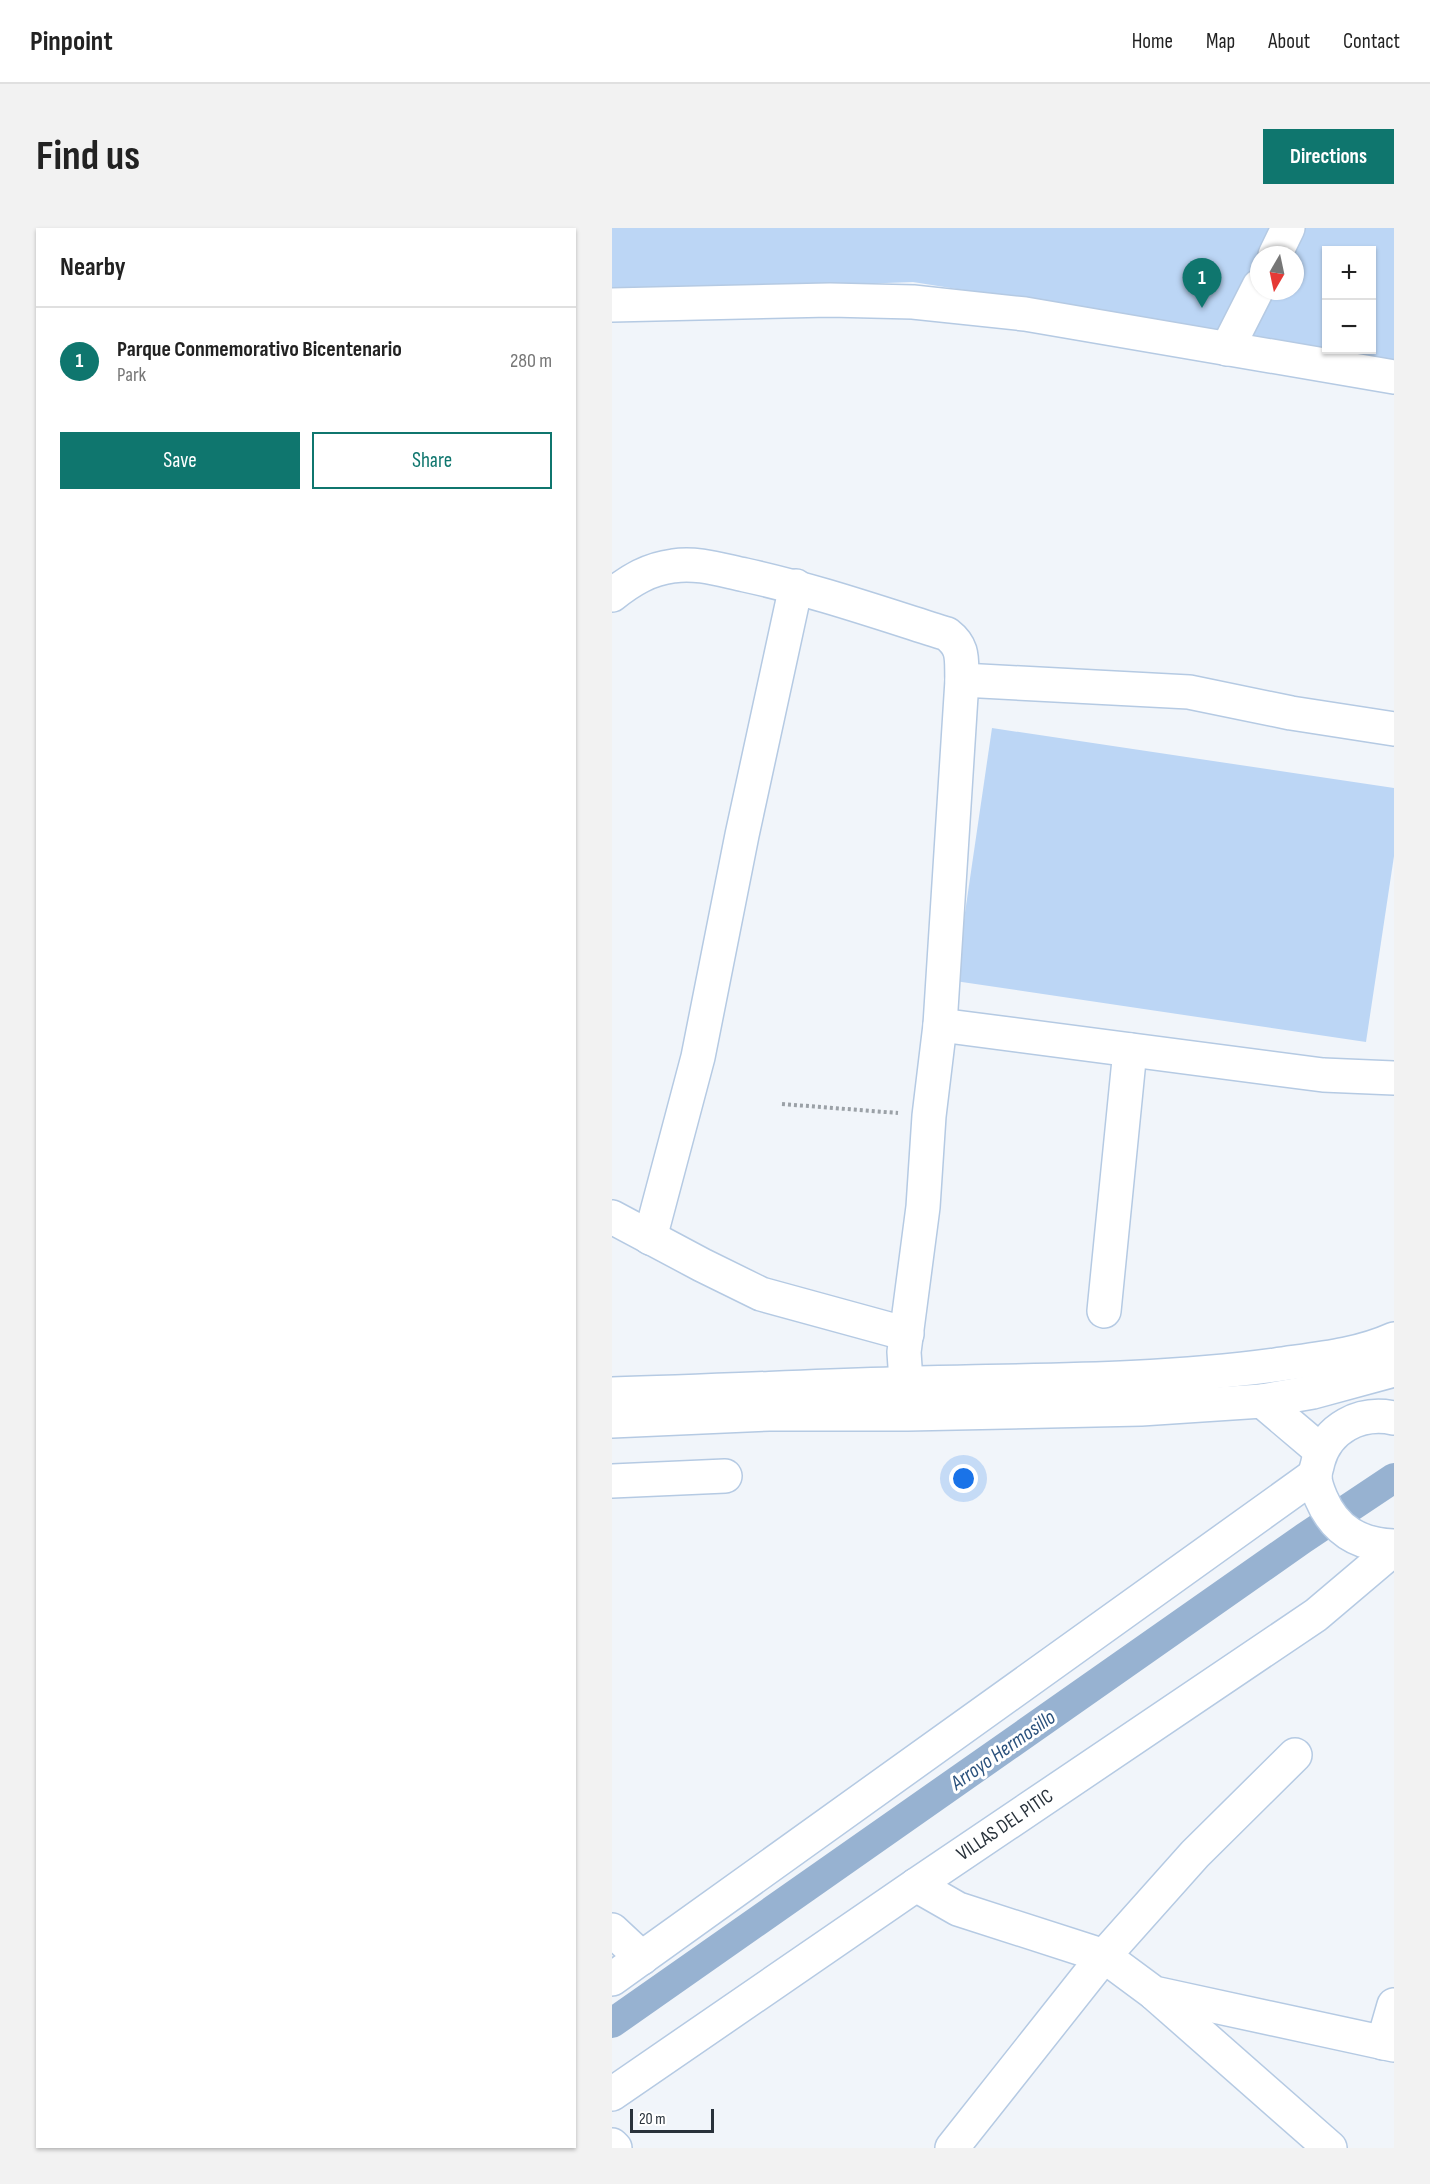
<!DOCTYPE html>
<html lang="en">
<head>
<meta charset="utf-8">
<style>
  body { margin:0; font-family:"Sofia Sans Condensed",sans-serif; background:#f2f2f2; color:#222 }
  .controls { position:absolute; right:18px; top:18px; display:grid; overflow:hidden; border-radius:0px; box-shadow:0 2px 4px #0004 }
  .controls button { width:54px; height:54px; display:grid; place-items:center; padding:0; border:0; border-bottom:2px solid #e0e0e0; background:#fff; color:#222; font:30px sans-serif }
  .compass { position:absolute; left:638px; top:18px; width:54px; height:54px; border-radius:50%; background:#fff; box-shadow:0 2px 4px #0004; rotate:189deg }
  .scale { position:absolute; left:18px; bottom:15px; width:84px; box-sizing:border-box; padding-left:6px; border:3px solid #29323b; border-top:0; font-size:16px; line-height:21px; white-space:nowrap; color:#29323b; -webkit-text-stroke:4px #fff; paint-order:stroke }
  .you { position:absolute; left:352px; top:1251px; width:21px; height:21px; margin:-15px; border:4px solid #fff; border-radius:50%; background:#1a73e8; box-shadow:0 0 0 9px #1a73e833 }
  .badge { display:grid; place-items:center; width:39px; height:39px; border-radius:50%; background:#0f766e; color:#fff; font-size:20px; font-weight:700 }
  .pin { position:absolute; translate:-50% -50px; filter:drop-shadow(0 2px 3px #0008) }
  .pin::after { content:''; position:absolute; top:32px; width:21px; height:18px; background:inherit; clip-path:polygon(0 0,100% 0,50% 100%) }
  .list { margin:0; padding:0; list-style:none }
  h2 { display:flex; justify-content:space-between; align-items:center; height:78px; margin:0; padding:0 24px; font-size:26px }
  h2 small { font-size:20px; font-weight:400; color:#767676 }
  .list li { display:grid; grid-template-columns:39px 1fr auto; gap:18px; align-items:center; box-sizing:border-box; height:108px; padding:0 24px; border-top:2px solid #e0e0e0 }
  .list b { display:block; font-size:22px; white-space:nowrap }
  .list p { margin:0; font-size:20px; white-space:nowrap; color:#767676 }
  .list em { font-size:20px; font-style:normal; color:#767676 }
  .actions { display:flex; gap:12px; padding:18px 24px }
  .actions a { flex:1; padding:14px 0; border:2px solid #0f766e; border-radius:0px; text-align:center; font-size:21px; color:#0f766e }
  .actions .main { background:#0f766e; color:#fff }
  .map { position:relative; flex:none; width:782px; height:1920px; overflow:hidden; border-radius:0px }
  header { display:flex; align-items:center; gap:36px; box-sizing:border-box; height:84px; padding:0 30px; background:#fff; border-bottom:2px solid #e0e0e0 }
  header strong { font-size:28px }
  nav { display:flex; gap:33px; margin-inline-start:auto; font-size:21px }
  .intro { display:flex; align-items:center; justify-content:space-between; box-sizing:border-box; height:144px; padding:0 36px }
  h1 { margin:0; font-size:42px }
  .button { padding:15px 27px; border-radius:0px; background:#0f766e; color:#fff; font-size:21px; font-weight:700 }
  main { display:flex; gap:36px; padding:0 36px }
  aside { flex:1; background:#fff; border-radius:0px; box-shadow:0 2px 4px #0004 }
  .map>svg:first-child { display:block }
  .green { fill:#bcd6f5; fill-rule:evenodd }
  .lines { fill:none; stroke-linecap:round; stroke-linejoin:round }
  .canal { stroke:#97b2d1; stroke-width:30 }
  .street-casing { stroke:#b5cae3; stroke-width:36 }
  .secondary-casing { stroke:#b5cae3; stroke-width:36 }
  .path { stroke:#9ba1a7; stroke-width:4; stroke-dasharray:3 3; stroke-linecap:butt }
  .street { stroke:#fff; stroke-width:33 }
  .secondary { stroke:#fff; stroke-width:33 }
  .labels { text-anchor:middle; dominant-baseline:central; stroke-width:6; stroke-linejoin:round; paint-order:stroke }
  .street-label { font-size:20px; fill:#29323b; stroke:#fff }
  .water-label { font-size:21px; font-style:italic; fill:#2a517c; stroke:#fff }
</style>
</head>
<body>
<header>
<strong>Pinpoint</strong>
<nav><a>Home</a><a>Map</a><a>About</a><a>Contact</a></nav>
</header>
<div class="intro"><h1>Find us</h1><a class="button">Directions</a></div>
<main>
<aside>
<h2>Nearby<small></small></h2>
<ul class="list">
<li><span class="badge">1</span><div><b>Parque Conmemorativo Bicentenario</b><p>Park</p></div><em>280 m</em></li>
</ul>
<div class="actions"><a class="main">Save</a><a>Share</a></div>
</aside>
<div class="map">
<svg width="782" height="1920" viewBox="0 0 782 1920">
  <rect width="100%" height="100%" fill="#f1f5fa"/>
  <g class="green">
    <path d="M0,0H782V140L564,96L301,54L0,65ZM714,22H760V122H714ZM647,27H683V63H647Z"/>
    <polygon points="380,500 782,560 782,628 754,814 343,753"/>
  </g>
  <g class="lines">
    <polyline class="canal" points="0,1795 692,1310 782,1250"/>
    <defs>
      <g id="street">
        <polyline points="663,27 676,0"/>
        <polyline points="0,77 218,72 301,74 413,86 782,149"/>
        <polyline points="615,121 647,58"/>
        <path d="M0,367C19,352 37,341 61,338C85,334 109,342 133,347C202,362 268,385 335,406C353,420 349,432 350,452L328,797L317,888L311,979L292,1124L296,1183"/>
        <polyline points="350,452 577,464 679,485 782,501"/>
        <polyline points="328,797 711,847 782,850"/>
        <polyline points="0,989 90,1037 149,1066 295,1106"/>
        <polyline points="38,1010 86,829 130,607 184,358"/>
        <polyline points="492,1083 518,822"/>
        <polyline points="0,1253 113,1248"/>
        <polyline points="304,1657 346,1681 492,1728 542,1765 782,1817"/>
        <polyline points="0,1702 30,1730"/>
        <polyline points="543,1766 718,1920"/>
        <polyline points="771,1815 782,1777"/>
        <polyline points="0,1917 3,1920"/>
        <polyline points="340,1920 492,1728 583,1626 683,1527"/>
      </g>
      <g id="secondary">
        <path d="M0,1166C118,1163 236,1156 354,1154C458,1152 560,1151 663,1137C704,1131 744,1128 782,1111"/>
        <polyline points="650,1173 709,1223"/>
        <path d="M782,1190C748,1183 715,1200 706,1234C705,1239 703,1244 703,1248C703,1256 706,1263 709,1270C723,1303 748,1317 782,1318"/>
        <polyline points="0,1193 157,1186 296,1186 529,1181 650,1173 701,1164 782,1142"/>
        <polyline points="0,1751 703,1247"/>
        <polyline points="0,1866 304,1657 704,1387 782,1321"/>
      </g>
    </defs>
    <use href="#street" class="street-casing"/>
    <use href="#secondary" class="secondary-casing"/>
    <polyline class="path" points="170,876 286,885"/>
    <use href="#street" class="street"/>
    <use href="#secondary" class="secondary"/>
  </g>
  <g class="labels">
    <g class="street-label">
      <text transform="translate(393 1597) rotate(-34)">VILLAS DEL PITIC</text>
    </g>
    <g class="water-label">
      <text transform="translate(391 1522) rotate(-35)">Arroyo Hermosillo</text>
    </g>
  </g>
</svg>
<div class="controls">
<button>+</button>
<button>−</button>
</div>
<svg class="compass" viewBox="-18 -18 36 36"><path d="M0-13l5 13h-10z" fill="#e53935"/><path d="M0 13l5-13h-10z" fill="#767676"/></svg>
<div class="scale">20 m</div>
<div class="you"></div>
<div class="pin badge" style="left:590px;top:80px">1</div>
</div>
</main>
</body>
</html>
